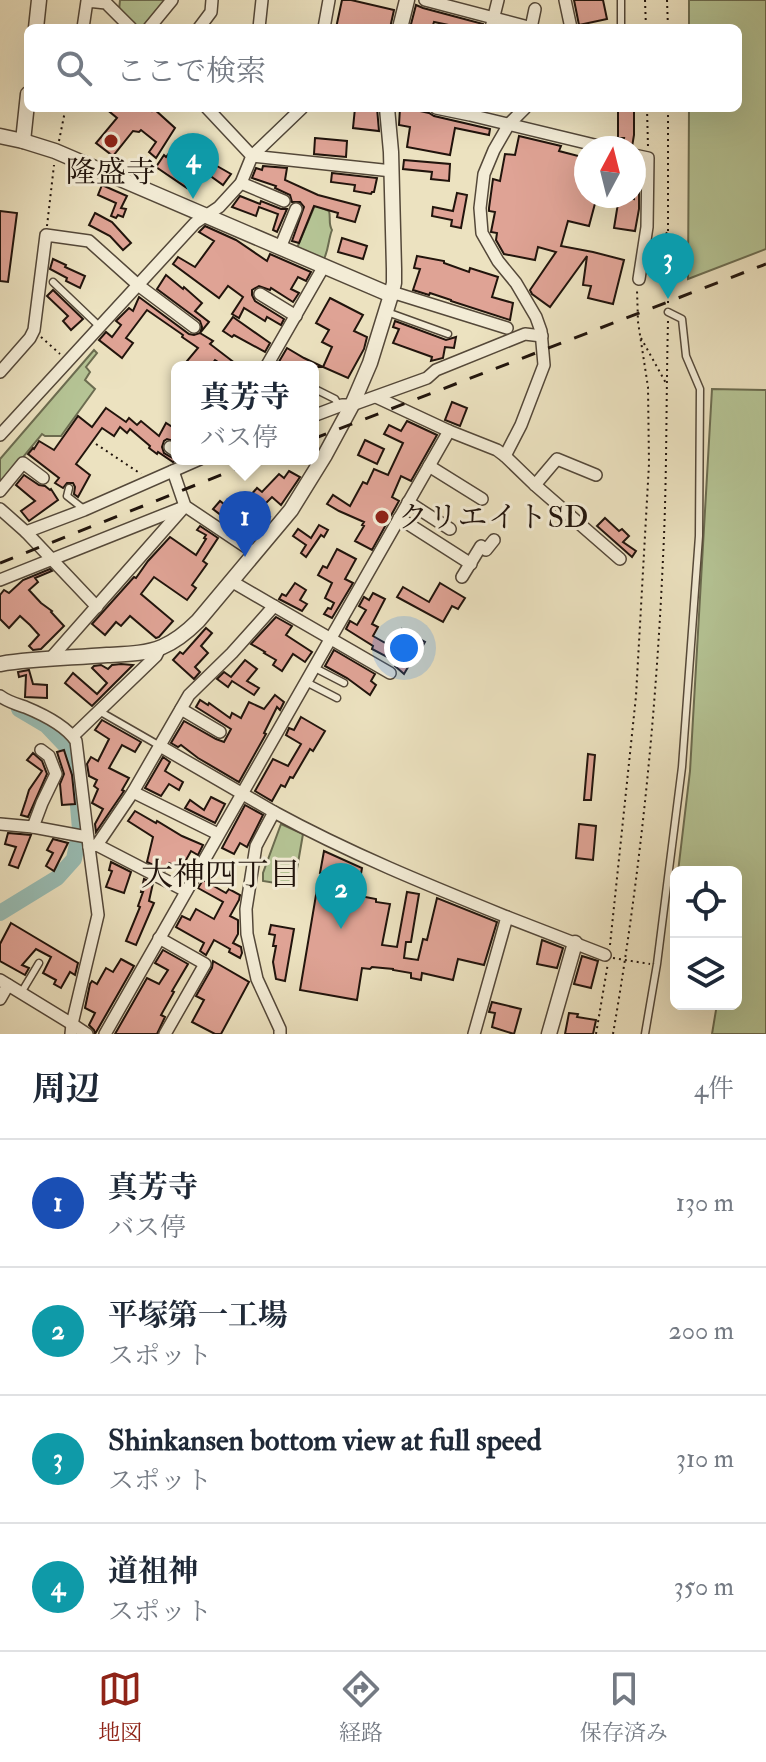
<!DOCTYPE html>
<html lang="ja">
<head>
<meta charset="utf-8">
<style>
  body { margin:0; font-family:"IM FELL Double Pica","Noto Serif JP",serif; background:#f2f2f3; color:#1f2937 }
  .controls { position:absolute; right:24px; bottom:24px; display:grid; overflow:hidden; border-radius:12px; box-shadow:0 8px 32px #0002 }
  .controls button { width:72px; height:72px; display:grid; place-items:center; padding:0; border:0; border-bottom:2px solid #e0e1e3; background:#fff; color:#1f2937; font:40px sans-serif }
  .compass { position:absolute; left:574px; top:136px; width:72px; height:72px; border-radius:50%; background:#fff; box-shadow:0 8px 32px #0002; rotate:7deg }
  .you { position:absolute; left:404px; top:648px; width:28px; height:28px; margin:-20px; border:6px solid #fff; border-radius:50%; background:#1a73e8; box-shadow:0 0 0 12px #1a73e833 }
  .badge { display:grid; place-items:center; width:52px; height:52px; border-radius:50%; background:#8f2418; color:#fff; font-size:26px; font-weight:700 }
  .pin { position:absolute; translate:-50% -66px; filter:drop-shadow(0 2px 4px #0008) }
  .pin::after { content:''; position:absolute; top:42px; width:28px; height:24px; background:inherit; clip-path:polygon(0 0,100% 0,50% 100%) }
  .popup { position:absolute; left:171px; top:361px; width:148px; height:104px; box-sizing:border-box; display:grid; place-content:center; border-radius:12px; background:#fff; filter:drop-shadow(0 2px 6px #0005); font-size:26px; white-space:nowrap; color:#747a83 }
  .popup b { font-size:30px; color:#1f2937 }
  .popup::after { content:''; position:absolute; left:50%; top:100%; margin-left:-16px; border:16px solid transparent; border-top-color:#fff }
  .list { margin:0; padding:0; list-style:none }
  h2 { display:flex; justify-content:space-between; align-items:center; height:104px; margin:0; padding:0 32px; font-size:34px }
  h2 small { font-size:26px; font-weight:400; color:#747a83 }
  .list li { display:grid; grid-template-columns:52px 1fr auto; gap:24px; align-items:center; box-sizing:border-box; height:128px; padding:0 32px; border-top:2px solid #e0e1e3 }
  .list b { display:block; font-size:30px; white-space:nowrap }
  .list p { margin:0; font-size:26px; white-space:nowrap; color:#747a83 }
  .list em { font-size:26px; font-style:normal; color:#747a83 }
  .icon { flex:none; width:44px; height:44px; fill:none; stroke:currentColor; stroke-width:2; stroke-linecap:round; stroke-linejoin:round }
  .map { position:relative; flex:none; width:766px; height:1034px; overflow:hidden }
  .search { position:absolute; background:#fff; box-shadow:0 8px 32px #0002; left:24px; right:24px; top:24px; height:88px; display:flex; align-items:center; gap:20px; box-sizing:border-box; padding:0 28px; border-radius:12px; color:#747a83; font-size:30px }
  .sheet { height:616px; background:#fff }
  nav { display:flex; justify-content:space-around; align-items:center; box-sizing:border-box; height:112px; border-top:2px solid #e0e1e3; background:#fff; font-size:22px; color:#747a83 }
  nav a { display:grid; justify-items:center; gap:4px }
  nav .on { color:#8f2418 }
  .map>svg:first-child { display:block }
  .green { fill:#b5c495; stroke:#6b6c50; stroke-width:2 }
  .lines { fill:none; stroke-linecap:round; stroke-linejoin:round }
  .river { stroke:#99bdb4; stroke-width:16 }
  .building { fill:#dfa395; stroke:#21140c; stroke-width:2 }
  .service-casing { stroke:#544839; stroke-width:9 }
  .minor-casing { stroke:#544839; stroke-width:14 }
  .tertiary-casing { stroke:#544839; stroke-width:17 }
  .path { stroke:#21140c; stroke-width:2; stroke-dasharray:2 4; stroke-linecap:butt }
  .service { stroke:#f3ecd6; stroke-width:6 }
  .minor { stroke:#f3ecd6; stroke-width:11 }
  .tertiary { stroke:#f3ecd6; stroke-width:14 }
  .rail { stroke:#21140c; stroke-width:3; stroke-dasharray:14 14; stroke-linecap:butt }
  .poi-dot { fill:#8f2418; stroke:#f3ecd6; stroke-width:3 }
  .labels { text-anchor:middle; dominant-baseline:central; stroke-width:6; stroke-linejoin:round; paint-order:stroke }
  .poi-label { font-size:30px; fill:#21140c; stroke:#f3ecd6 }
  .neighbourhood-label { font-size:32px; fill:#21140c; stroke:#f3ecd6 }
</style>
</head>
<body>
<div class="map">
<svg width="766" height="1034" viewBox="0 0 766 1034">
  <rect width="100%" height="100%" fill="#ece2c0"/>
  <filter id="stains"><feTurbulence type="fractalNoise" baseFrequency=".0025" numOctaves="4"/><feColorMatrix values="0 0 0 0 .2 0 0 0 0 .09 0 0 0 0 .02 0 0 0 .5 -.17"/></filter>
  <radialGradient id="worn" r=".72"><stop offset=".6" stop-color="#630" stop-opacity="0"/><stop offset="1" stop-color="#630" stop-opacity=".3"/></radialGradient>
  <g class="green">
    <polygon points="120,0 166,0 144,28 137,28 119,11"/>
    <polygon points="689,0 766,0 766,249 688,279 689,108 738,108 738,28 689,28"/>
    <path d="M315,205L329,211C331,218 328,224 332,230C328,240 329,250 323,261L297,248Z"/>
    <polygon points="94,350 97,353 86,367 90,372 85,380 95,389 61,436 45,436 42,434 0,485 0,459"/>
    <polygon points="712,389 766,390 766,1034 712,1034 717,1004 736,1004 736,872 678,872 690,771"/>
    <polygon points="281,824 303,834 294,886 263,881 263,873"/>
  </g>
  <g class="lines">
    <polyline class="river" points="0,913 57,878 74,859 80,829 74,759 67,747 46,725 19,709"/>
  </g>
  <g class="building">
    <polygon points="342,0 351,0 394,10 390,28 336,28"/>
    <polygon points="574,0 603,0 607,19 579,25"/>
    <polygon points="416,5 423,8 483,24 483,28 463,28 434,22 432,28 410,28"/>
    <polygon points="105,108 149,108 152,111 154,109 175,128 156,158 149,152 156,142 141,130 139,132 133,131 113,156 96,143 117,118"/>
    <polygon points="355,108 377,108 379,131 353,128"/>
    <polygon points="400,108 415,108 415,110 429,113 434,116 490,129 489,135 455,128 450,155 407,147 410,127 399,125"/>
    <polygon points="618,108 634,108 634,135 632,147 622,145 624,138 618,138"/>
    <polygon points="519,136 561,146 559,151 586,158 586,196 597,196 589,226 568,221 561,246 593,252 624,260 613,304 588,298 591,286 583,285 587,256 550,307 532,294 530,290 556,252 538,247 535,260 504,254 496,240 497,233 491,232 495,212 489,211 489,208 493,179 500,181 505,154 515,155"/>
    <polygon points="181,138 194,146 181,168 194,178 187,188 156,167 164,155 166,157"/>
    <polygon points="315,138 347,141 346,157 314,154"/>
    <polygon points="203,158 231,174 223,185 198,167"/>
    <polygon points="404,160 450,164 449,181 431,179 432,172 403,169"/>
    <polygon points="263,166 287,168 285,180 318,195 360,206 355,222 337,217 338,213 314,206 299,243 292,241 304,207 300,202 292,202 290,195 275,188 276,186 252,178 256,168 262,170"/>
    <polygon points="332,173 377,178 374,192 372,192 371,194 354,191 355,185 331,182"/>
    <polygon points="634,182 639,183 639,209 635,231 614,228 619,197 634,199"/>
    <polygon points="102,185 127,196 121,208 126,209 123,217 118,215 116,218 111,216 116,203 98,195"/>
    <polygon points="457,193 467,195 461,228 451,226 452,220 432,216 433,207 453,211"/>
    <polygon points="240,196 260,204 261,201 281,209 287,209 277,232 273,230 278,214 259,207 256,216 232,207"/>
    <polygon points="0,211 17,213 8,282 0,281"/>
    <polygon points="95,213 112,222 131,243 123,250 110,236 89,225"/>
    <polygon points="205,226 236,240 267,261 270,254 311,272 306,281 298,277 291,289 299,293 293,302 271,288 270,290 259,286 252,290 252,295 255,301 284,319 281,325 267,317 265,321 244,308 239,318 232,314 243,297 228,286 219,298 173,264 178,257 195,267 214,241 199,232"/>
    <polygon points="342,238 367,246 363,259 338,252"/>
    <polygon points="417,256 444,261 444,263 469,272 470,268 498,277 492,297 513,303 510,320 451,301 451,300 430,293 429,295 413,290 420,269 414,268"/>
    <polygon points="53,259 66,265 65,267 85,276 80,288 66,281 67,278 50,269"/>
    <polygon points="166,275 183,289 184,287 202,303 195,311 209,322 200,333 213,341 210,344 240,367 226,367 215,360 210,367 182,367 198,348 182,337 183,335 147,310 126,338 133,343 122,358 99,340 106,332 112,337 121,325 116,321 129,308 133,311 139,297 189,334 194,335 200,333 202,327 200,321 157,289"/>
    <polygon points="53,290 83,319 71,330 63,321 68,316 47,296"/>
    <polygon points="330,298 363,315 354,331 367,337 364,349 348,378 323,367 332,347 322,342 329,330 316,323"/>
    <polygon points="233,317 270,343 265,352 234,335 232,337 223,331"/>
    <polygon points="395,321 446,340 456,337 454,348 445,347 443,358 431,361 432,357 393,343 399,329 393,327"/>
    <polygon points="287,348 304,358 323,367 281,367 277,365"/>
    <polygon points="452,402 467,408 460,426 445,420"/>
    <polygon points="106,408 126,422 129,418 137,425 141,421 159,436 166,423 177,430 177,442 167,439 164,441 162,447 164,453 176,460 173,462 158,452 157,454 149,448 150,446 130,429 127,433 120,427 114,436 102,428 76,464 90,475 78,497 74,494 75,487 73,483 67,483 63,488 55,483 59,478 28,454 33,448 34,449 39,441 54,450 78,416 92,427"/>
    <polygon points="407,421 437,435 411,481 401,476 392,497 399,501 372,550 355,541 364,526 362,525 364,522 339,511 327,504 333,495 350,506 363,482 367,484 374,469 388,475 403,443 384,434 389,425 401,431"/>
    <polygon points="365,440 384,449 377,464 358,455"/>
    <polygon points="289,471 300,477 281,505 272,497 260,509 270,517 252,541 229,526 231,523 213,509 220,501 235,513 257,488 262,492 279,474 284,478"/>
    <polygon points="24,475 39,485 45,486 50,490 51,489 58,500 29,521 21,511 35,501 16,485"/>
    <polygon points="605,518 619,531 622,529 629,536 623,542 636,551 632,557 597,526"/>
    <polygon points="319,525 328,530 324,537 321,535 306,557 301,553 306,545 293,536 298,529 311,538"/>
    <polygon points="200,526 218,538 203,561 207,564 192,585 196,588 187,600 154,577 141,594 173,621 159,637 156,638 130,616 121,626 116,622 105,635 92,624 134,577 136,578 148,561 170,537 196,555 206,539 204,538 206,535 197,530"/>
    <polygon points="337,549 356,559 345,579 353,583 332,618 324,614 328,608 331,609 334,603 325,598 332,583 318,575 323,566 327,568"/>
    <polygon points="50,569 52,571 35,578 38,582 29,590 41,603 52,611 51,612 64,626 41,649 33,650 29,646 39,635 30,625 20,616 9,628 0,619 0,595 4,590 9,593 23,580"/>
    <polygon points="295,583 306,590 300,600 307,604 302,611 279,599 282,594 286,596"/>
    <polygon points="440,583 465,598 458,609 452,606 443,622 397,597 403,587 429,602"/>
    <polygon points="373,593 385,599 372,624 378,627 373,636 392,647 387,657 372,649 373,646 346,629 350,621 357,625 366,610 359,606 364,597 369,600"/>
    <polygon points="276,617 292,626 286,635 312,652 305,662 293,654 282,671 273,665 276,660 264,653 265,652 251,644"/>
    <polygon points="206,628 212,633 201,646 208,653 195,667 200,672 194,679 173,660 180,652 183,654"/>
    <polygon points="402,629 425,642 413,663 411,662 404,674 395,666 399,659 403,662 412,645 398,637"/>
    <polygon points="334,650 375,674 371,681 376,685 370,695 347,678 325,666"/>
    <polygon points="245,660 257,669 247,681 259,688 254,695 232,681 228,687 217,679 224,672 231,677"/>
    <polygon points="121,664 133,665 92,706 65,683 73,673 97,694 107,683 92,668 94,666 101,665 108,669 112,665"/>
    <polygon points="29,670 33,684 47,685 47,698 25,697 26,675 19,677 18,672"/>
    <polygon points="275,695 284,702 280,710 277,707 264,733 266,734 239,782 198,758 181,745 178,747 171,743 184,721 216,739 224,742 231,729 196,707 200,700 208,705 209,703 230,718 232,713 241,718 249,702 264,709"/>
    <polygon points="301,717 325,731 313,751 310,749 293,778 290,777 285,787 281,785 272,801 255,791 273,759 288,766 301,744 286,735 289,728 294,730"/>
    <polygon points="102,720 141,742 135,752 122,745 109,768 129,778 122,790 124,791 96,832 95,824 103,809 92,803 98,789 94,786 97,780 89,776 87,764 91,757 98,761 109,739 95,730"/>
    <polygon points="64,750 72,775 75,804 62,805 60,784 64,774 57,752"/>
    <polygon points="33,753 42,761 47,774 28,817 21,815 26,800 29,790 42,771 27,760"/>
    <polygon points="588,754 595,755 591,800 584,800"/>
    <polygon points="163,757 170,762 165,771 183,782 179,790 169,784 161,796 145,788"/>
    <polygon points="211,797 225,804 215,823 185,808 190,800 204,810"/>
    <polygon points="245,805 263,815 247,847 240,843 234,854 222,848"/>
    <polygon points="135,811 156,823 157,821 182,836 203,845 198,855 191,851 181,869 169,863 165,871 147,862 153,837 128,821"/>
    <polygon points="579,824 596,826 593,860 576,858"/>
    <polygon points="8,833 31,835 18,868 9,865 16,847 5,844"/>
    <polygon points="53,839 68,843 54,871 46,866 53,853 47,850"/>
    <polygon points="324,851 362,868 359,885 362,885 360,896 376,899 376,902 390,904 382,945 397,947 407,892 419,894 411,942 406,942 404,958 418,960 423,939 427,940 437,898 497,922 484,965 458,959 453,980 422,973 421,980 411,978 411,973 393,970 393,969 372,967 370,969 362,968 357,1000 300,990 317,889 333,891 336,876 320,873"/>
    <polygon points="111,862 131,872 124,893 106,887 112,871 109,870"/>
    <polygon points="144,879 153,883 149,901 154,903 136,945 126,941 140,907 138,906 143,892 141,892"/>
    <polygon points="203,880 226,893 229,889 240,895 239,900 230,916 238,920 238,934 233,943 241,947 242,953 240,958 229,952 230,949 214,940 206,955 200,951 204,943 176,927 182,916 190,920 196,909 214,919 223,902 198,888"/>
    <polygon points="11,923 78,963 75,975 70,972 61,988 54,984 56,980 43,973 51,957 36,949 22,965 29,968 25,975 0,961 0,944"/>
    <polygon points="271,925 294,929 285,981 276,979 273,962 276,946 273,946 275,935 269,934"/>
    <polygon points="542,940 563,948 557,968 537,964"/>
    <polygon points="163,950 188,964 172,991 174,992 161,1015 165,1017 157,1034 115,1034 147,978 159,984 168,970 155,963"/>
    <polygon points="582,956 598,961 591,988 574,984"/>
    <polygon points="121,959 134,966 95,1034 94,1030 89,1025 95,1013 85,1008 90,984 92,981 97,984 106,968 113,972"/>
    <polygon points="213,961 249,982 221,1034 215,1034 192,1022 204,1000 196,996 212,968"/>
    <polygon points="492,1002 521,1009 514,1034 492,1027 495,1013 489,1012"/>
    <polygon points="569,1013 578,1014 577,1017 596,1020 593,1034 565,1034"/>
  </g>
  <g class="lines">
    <defs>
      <g id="service">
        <polyline points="621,0 621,28"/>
        <polyline points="53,282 99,326"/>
        <polyline points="387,312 448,334"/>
        <polyline points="313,388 335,399 339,406"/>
        <polyline points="69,488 67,496 85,510"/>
        <polyline points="315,668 344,683"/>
        <polyline points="306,682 337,698"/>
        <polyline points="99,711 160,746"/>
        <polyline points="21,993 39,963"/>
        <polyline points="645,1034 657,964 682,767 699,536 700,389 686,356 682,319 668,312"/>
      </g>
      <g id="minor">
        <polyline points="425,0 532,28"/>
        <polyline points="565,0 571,28"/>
        <polyline points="83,28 87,1 106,3 131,28"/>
        <polyline points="149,28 172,0"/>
        <polyline points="199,28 211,12 212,0"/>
        <polyline points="259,28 262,0"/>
        <polyline points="324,28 329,0"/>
        <polyline points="491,28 498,0"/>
        <polyline points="531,28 535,9"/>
        <polyline points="207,108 252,156 392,171"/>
        <polyline points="436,108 470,115 607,148"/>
        <polyline points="634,155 648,158 647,227 639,279"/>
        <polyline points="241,183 284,201"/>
        <polyline points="280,248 296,209"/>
        <polyline points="260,294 296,316"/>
        <polyline points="391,295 398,294 507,328"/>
        <polyline points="266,367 324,266"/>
        <polyline points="0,372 30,338 34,330 46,235 89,241 138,285 194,327"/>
        <polyline points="376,397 449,431 497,450 505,456 521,425 544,365 541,331 536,317 516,283 498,261 482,233 480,208 484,174 494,150 509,124 525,108"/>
        <polyline points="313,416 342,405 352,405 427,378 436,370 525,334 542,336"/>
        <polyline points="0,435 195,223 219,207 241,183 252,156 302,108"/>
        <polyline points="170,447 177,452"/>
        <polyline points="505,456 535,485 620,559"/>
        <polyline points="429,466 482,499"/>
        <polyline points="173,471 185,506 255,553"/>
        <polyline points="535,485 557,459 596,475"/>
        <polyline points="0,491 23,463 43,478"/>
        <polyline points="408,502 450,529"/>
        <polyline points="0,509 26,532 97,607"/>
        <polyline points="399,518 471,564"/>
        <polyline points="26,532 84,510 200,459"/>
        <polyline points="462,577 481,546 486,550 494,540"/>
        <polyline points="0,580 181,508"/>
        <polyline points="274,606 390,673"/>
        <polyline points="51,658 185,506"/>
        <path d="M0,696C8,702 16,704 25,707C42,714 66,726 76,741L89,847L97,845L133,792L189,695L232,653L274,606L231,581"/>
        <polyline points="181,709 220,732"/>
        <polyline points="73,736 156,656 160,648"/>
        <polyline points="160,746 274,812 256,846 246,909 247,934 257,979 280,1029 280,1034"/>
        <polyline points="133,792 218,834"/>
        <path d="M274,812C349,853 428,885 507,917"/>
        <polyline points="0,824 33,827 87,837"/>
        <polyline points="33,827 42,803 56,774 49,756 41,750"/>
        <polyline points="97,845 186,891"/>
        <polyline points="159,938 205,964 165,1034"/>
        <polyline points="0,980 72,1024 98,915 89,847"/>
        <polyline points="0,999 8,985"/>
        <polyline points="71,1034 72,1024 87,1034"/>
        <polyline points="105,1034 449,431"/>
        <polyline points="474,1034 507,917 605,955"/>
      </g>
      <g id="tertiary">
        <polyline points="36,28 39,0"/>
        <polyline points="400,28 407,0"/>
        <polyline points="0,136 23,141 55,151 391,295"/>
        <polyline points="23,141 28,94"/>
        <path d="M0,664C35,658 71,658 107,655C125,654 145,654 162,647C176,641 187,632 198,621L291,510L325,455L352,405L370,363L391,295L394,283V269L391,152L387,108"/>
        <polyline points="549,1034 575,943"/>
      </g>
    </defs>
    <use href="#service" class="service-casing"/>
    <use href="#minor" class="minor-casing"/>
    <use href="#tertiary" class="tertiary-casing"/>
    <g class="path">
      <polyline points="645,0 646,28"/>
      <polyline points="667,0 668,28"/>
      <polyline points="647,108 648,147"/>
      <polyline points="59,141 65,111 68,108"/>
      <polyline points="47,226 54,165"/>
      <polyline points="653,261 668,230"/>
      <polyline points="668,303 668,108"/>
      <polyline points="41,337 60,354"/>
      <polyline points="641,338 667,385"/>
      <polyline points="96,444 141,474"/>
      <polyline points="610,945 636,696 649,464 648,387 638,322 637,290"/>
      <polyline points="613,958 650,964"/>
      <polyline points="596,1034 608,963"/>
      <path d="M613,1034C640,877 656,717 663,558C667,479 666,400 668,321"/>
    </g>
    <use href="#service" class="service"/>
    <use href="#minor" class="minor"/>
    <use href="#tertiary" class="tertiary"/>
    <g class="rail">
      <polyline points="313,439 766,264"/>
      <polyline points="0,563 261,459"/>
    </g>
  </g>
  <g class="poi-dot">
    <circle cx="111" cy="141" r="8"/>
    <circle cx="382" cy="517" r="8"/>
  </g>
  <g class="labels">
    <g class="poi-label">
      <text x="111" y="172">隆盛寺</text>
      <text x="398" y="517" text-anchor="start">クリエイトSD</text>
    </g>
    <g class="neighbourhood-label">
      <text x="221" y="875">大神四丁目</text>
    </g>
  </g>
  <rect width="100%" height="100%" filter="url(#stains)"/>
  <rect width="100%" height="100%" fill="url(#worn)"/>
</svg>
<div class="controls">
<button><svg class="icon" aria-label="locate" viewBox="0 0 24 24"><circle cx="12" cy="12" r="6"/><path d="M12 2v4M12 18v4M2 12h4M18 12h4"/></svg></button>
<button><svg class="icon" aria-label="layers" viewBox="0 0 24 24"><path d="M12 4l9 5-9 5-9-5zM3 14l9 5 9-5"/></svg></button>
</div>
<svg class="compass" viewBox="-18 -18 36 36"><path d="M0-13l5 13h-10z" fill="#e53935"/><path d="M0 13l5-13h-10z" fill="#747a83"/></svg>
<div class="you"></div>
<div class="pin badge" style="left:245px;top:557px;background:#1a4fb4">1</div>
<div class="popup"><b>真芳寺</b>バス停</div>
<div class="pin badge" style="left:341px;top:929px;background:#0f9aa8">2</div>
<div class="pin badge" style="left:668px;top:299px;background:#0f9aa8">3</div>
<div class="pin badge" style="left:193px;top:199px;background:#0f9aa8">4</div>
<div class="search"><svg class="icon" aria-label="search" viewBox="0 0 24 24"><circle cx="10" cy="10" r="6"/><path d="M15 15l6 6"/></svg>ここで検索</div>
</div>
<section class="sheet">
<h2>周辺<small>4件</small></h2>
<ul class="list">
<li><span class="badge" style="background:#1a4fb4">1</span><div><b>真芳寺</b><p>バス停</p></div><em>130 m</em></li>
<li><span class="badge" style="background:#0f9aa8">2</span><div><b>平塚第一工場</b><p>スポット</p></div><em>200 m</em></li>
<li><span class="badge" style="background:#0f9aa8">3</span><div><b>Shinkansen bottom view at full speed</b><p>スポット</p></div><em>310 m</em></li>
<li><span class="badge" style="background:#0f9aa8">4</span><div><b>道祖神</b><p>スポット</p></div><em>350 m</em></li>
</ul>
</section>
<nav>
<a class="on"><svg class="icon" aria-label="map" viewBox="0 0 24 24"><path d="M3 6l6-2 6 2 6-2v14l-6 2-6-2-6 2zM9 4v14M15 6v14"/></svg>地図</a>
<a><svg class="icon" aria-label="directions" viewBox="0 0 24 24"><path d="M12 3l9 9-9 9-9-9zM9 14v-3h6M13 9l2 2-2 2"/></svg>経路</a>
<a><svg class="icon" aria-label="saved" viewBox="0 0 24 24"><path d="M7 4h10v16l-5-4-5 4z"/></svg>保存済み</a>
</nav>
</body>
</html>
